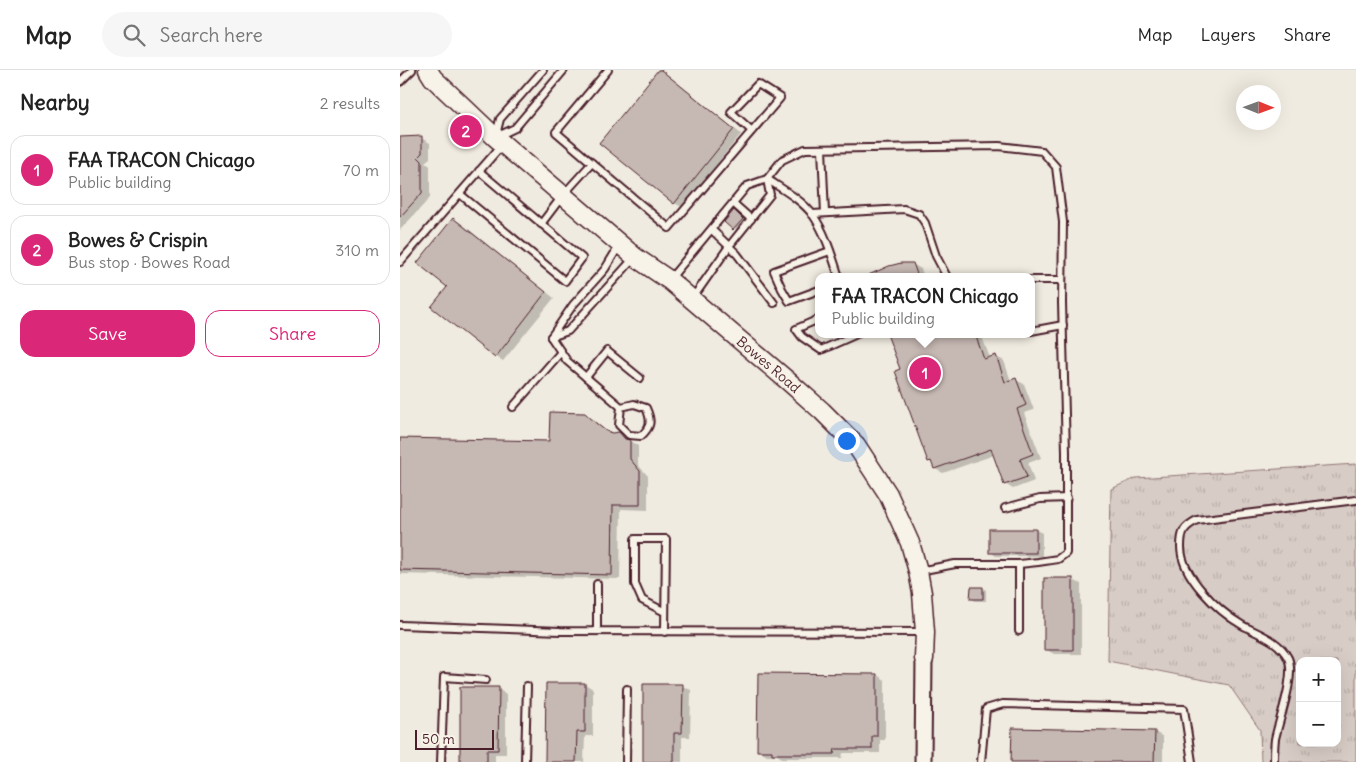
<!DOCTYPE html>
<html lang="en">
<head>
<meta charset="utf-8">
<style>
  body { margin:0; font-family:Delius,sans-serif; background:#f6f6f6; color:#222 }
  .controls { position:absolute; right:15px; bottom:15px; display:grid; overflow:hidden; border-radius:10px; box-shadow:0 5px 20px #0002 }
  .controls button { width:45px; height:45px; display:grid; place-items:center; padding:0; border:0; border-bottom:1px solid #e0e0e0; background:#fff; color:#222; font:25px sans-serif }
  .compass { position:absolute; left:836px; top:15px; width:45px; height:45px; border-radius:50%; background:#fff; box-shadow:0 5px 20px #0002; rotate:91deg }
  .scale { position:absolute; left:15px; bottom:12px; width:79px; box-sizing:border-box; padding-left:5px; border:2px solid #4a1f2b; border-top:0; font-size:14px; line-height:18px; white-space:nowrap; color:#4a1f2b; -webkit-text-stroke:4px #f7f3e8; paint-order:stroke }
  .you { position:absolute; left:446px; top:370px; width:18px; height:18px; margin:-12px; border:4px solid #fff; border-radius:50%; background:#1a73e8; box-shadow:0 0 0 8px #1a73e833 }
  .badge { display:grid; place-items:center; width:32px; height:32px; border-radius:50%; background:#db2777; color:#fff; font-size:16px; font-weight:700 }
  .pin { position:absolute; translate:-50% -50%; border:2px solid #fff; box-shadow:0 1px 5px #0006 }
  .popup { position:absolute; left:415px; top:203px; width:220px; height:65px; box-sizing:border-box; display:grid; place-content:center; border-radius:10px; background:#fff; filter:drop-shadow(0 1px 4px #0005); font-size:16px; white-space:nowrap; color:#767676 }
  .popup b { font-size:19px; color:#222 }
  .popup::after { content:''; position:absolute; left:50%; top:100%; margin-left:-10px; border:10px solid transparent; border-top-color:#fff }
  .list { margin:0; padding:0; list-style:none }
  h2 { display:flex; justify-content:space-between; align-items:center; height:65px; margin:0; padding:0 20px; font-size:21px }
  h2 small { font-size:16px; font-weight:400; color:#767676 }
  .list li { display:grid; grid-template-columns:32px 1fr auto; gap:15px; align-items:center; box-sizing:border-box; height:70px; margin:0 10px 10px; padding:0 10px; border:1px solid #e0e0e0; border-radius:15px }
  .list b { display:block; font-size:19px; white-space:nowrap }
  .list p { margin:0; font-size:16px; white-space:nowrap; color:#767676 }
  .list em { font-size:16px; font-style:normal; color:#767676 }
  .actions { display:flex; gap:10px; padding:15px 20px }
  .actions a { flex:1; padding:11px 0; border:1px solid #db2777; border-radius:15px; text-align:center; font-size:18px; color:#db2777 }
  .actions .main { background:#db2777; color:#fff }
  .icon { flex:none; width:28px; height:28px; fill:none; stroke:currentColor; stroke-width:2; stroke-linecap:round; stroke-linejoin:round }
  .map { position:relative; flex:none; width:956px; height:692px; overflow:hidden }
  header { display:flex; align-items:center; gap:30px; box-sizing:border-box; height:70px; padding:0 25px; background:#fff; border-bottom:1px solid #e0e0e0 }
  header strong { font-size:24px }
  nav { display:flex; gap:28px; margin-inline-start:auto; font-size:18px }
  .search { width:350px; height:45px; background:#f6f6f6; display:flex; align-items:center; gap:12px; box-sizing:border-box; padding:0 18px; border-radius:28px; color:#767676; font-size:19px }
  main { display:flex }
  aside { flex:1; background:#fff }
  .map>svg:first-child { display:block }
  .grass { fill:url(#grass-tufts); stroke:#917678; fill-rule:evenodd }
  .shadow { fill:#0003 }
  .building { fill:#c6b8b3; stroke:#4a1f2b }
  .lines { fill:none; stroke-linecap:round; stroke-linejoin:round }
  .service-casing { stroke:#4a1f2b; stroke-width:10 }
  .tertiary-casing { stroke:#4a1f2b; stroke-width:19 }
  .secondary-casing { stroke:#4a1f2b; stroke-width:21 }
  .service { stroke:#f7f3e8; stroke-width:6 }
  .tertiary { stroke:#f7f3e8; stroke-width:15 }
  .secondary { stroke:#f7f3e8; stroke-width:18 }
  .labels { text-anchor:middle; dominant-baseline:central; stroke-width:4; stroke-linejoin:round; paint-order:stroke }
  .street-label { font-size:14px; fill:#4a1f2b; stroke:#f7f3e8 }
</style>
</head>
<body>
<header>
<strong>Map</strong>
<div class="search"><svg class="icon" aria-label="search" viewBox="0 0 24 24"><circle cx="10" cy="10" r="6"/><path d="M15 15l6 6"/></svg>Search here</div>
<nav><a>Map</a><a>Layers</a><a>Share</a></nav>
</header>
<main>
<aside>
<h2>Nearby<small>2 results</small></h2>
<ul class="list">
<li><span class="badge">1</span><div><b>FAA TRACON Chicago</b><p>Public building</p></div><em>70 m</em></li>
<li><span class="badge">2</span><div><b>Bowes &amp; Crispin</b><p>Bus stop · Bowes Road</p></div><em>310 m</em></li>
</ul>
<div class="actions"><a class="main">Save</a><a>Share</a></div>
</aside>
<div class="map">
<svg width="956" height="692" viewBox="0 0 956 692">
  <defs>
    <pattern id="grass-tufts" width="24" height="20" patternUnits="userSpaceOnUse" patternTransform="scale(1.25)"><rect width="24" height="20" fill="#d8cdc6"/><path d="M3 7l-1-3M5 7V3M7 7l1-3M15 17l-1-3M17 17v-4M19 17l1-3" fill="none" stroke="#bbb0aa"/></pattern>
  </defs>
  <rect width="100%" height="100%" fill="#f0ebe0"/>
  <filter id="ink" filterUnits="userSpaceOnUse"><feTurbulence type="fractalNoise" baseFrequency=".02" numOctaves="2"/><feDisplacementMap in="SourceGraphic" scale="10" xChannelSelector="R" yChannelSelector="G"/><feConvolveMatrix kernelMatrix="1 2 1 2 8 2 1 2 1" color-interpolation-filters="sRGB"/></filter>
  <g filter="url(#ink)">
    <path class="grass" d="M956,394V692H861L860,660L829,615L708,591L711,419L736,408ZM900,591H937V673H900Z"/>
    <g class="shadow">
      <polygon points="260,0 268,5 341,64 282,137 274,133"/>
      <polygon points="0,68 21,68 30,73 30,88 25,92 30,96 30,128 0,160"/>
      <polygon points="338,144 346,151 338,161 325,152"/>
      <polygon points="54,149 62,154 154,228 103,291 95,286"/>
      <polygon points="512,194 521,199 524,207 472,207"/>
      <polygon points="488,264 590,264 590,266 582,267 590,288 595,286 604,291 611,311 616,310 624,314 634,340 624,343 641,388 628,393 634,411 613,419 605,414 594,385 543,403 535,399 533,393 529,391 502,300"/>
      <polygon points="184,344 193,349 208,363 219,363 238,376 238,395 248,406 248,440 221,439 220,509 0,504 0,370 151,372"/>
      <polygon points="636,460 642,463 642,486 596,486 590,482"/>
      <polygon points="673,510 681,514 681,584 654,584 645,579"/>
      <polygon points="583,518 586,520 586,531 575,531 572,529"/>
      <polygon points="359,605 477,605 485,610 485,670 480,670 480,683 443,683 442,688 382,688 377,685 367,685 358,680"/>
      <polygon points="185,614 193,619 193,666 185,666 184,692 146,692"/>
      <polygon points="282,616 291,620 290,667 282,667 282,692 244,692"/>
      <polygon points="98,619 106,624 106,684 95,684 95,692 61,692"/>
      <polygon points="755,662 763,667 763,692 612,692"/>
    </g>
    <g class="building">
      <polygon points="258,0 261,0 334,59 274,134 199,73"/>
      <polygon points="22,66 22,83 18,87 22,91 22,123 0,147 0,67"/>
      <polygon points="334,140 343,149 333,160 324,152"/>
      <polygon points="53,148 146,222 95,288 31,237 47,217 17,193"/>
      <polygon points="501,193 513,193 518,207 464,207 489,196"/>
      <polygon points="487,264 575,264 584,289 596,285 605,312 616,308 626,335 617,339 633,384 620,389 627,407 604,415 591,379 534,399 531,391 528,392 495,301 500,299"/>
      <polygon points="150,342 185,343 197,354 206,361 212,363 219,362 225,369 230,370 230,389 240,401 240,435 213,435 212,505 0,500 0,368 149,371"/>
      <rect x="589" y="459" width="47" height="24"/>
      <rect x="644" y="508" width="29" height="72"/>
      <polygon points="571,517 583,517 583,529 570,529"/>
      <polygon points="358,603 477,604 477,666 472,666 472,679 435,679 434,684 372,684 372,681 357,681"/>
      <polygon points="146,613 185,613 185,662 177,662 176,692 145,692"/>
      <polygon points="243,614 283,614 282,663 274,663 274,692 243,692"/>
      <polygon points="60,617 99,617 98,680 87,680 87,692 60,692"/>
      <polygon points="612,658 755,661 754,692 611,692"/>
    </g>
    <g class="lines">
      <defs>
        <g id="service">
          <polyline points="0,12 12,0"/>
          <polyline points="96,65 100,49 143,0"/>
          <polyline points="96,67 115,58 164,0"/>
          <polyline points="422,79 425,143"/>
          <polyline points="192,93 269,158 380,28 358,14 331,42 352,61"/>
          <polyline points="60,124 165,211 182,188 79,101"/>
          <polyline points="333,133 351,149"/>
          <polyline points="412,144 504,139 519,144 525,153 536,186 547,207"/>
          <polyline points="141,154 163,125 192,93 156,62 208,0"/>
          <polyline points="312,160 337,184 374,233"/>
          <polyline points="0,192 102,75"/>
          <path d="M439,207C432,186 426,164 413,145C402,130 382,119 367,109L382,90L405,79L599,76L642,81L656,97L663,152L662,233L666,382V483L658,489L638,492L619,494H555L519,501"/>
          <polyline points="270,209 347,116 367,109 370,125 330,175 292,229"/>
          <polyline points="631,210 662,210"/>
          <polyline points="419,220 389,231 382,219 374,201 430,181"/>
          <polyline points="419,249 396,259 402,267 421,280 457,264"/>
          <polyline points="631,261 663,255"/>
          <path d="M151,267L167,291L221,337L234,334L246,338C252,351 251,357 241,366L229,365L219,355L221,337"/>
          <polyline points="151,267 168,261 234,188"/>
          <polyline points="151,267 173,235 205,199 219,176"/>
          <polyline points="186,307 207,281 240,308"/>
          <polyline points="113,337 161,282"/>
          <polyline points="605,438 640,429 667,428"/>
          <polyline points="619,494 619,561"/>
          <polyline points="0,555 160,561 524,562"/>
          <polyline points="197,561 197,514"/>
          <polyline points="265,562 266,469 235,469 235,514 242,530 265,542"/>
          <polyline points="41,692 44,607 86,610"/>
          <polyline points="125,692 127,616"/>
          <polyline points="226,692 227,619"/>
          <polyline points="581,692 586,639 603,634 784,639 792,692"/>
          <path d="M874,692C874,685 874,677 875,669C879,650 896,605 888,588C879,570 858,564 842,555C818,541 781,506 781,477C781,461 784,457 797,450L956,430"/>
        </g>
        <polyline id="tertiary" points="523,692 524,589"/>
        <g id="secondary">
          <path id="s1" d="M28,0L33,8L95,67L235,187L269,210L388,311L422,341L456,375L488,424L510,473L518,501L522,523L525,562L524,589"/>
        </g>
      </defs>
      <use href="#service" class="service-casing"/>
      <use href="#tertiary" class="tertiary-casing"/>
      <use href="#secondary" class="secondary-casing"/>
      <use href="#service" class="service"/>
      <use href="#tertiary" class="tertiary"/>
      <use href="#secondary" class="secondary"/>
    </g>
  </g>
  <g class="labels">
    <g class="street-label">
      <text stroke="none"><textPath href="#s1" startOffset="451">Bowes Road</textPath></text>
    </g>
  </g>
</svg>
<div class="controls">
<button>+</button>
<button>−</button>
</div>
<svg class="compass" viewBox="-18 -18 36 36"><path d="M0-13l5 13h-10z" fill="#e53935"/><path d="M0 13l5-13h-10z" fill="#767676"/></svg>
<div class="scale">50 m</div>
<div class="you"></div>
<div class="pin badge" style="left:525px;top:303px">1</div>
<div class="popup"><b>FAA TRACON Chicago</b>Public building</div>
<div class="pin badge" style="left:66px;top:61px">2</div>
</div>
</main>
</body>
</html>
